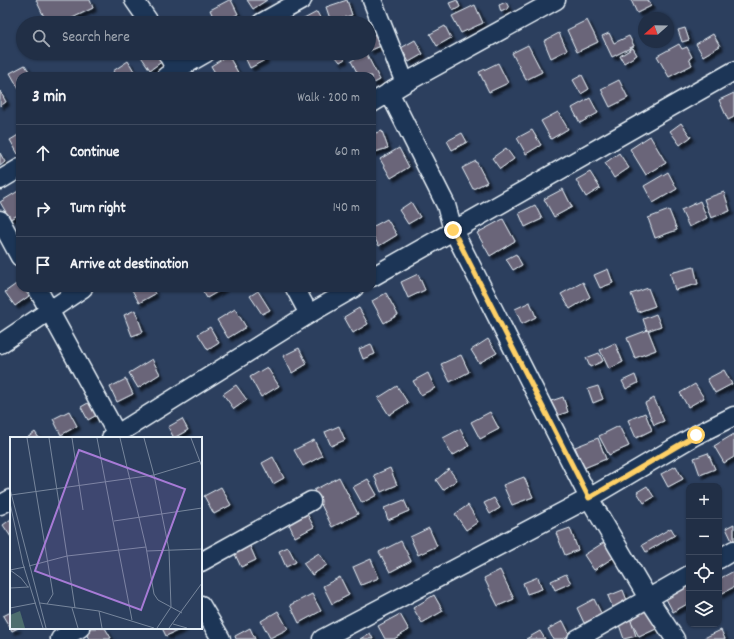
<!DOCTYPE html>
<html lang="en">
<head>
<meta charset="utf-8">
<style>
  body { margin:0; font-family:Dekko,sans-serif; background:#2d3b51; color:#f1f3f6 }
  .controls { position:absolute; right:12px; bottom:12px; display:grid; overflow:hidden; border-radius:8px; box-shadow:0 1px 3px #0004 }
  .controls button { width:36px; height:36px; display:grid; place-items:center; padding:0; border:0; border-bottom:1px solid #3e4a5f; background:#212f46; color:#f1f3f6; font:20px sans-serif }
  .compass { position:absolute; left:638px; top:12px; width:36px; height:36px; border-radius:50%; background:#212f46; box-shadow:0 1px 3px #0004; rotate:250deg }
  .stop { position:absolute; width:12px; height:12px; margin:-9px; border:3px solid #ffd166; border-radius:50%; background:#fff }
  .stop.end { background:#ffd166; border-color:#fff; box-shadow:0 1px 4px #0008 }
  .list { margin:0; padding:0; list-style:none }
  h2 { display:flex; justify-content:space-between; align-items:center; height:52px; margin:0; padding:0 16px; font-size:17px }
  h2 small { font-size:13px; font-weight:400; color:#a2a9b3 }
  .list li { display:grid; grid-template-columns:26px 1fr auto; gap:12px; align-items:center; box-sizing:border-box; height:56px; padding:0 16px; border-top:1px solid #3e4a5f }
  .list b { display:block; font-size:15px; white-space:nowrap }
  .list em { font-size:13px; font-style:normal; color:#a2a9b3 }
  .icon { flex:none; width:22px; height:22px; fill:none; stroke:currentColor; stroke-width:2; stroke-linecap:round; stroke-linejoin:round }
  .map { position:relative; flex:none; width:734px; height:639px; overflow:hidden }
  .search { position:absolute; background:#212f46; box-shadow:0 1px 3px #0004; left:16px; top:16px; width:360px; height:44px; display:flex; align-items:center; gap:10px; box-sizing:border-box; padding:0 14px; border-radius:22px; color:#a2a9b3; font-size:15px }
  .panel { position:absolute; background:#212f46; box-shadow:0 1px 3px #0004; left:16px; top:72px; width:360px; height:220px; border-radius:12px }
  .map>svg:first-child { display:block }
  .building { fill:#6a6579; stroke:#e8f1f8; filter:url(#shadow) }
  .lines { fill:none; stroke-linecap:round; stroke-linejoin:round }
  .street-casing { stroke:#e8f1f8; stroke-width:21 }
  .street { stroke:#1d3557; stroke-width:18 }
  .route { stroke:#ffd166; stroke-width:5 }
  .inset-road { fill:none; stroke:#77869c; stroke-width:1 }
  .view { fill:#a77bd6; fill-opacity:0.15; stroke:#a77bd6; stroke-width:2 }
  .inset-edge { fill:none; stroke:#e8f1f8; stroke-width:2 }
</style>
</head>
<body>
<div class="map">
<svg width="734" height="639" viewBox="0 0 734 639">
  <defs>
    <filter id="shadow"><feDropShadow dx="3.5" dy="3.5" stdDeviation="1" flood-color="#0009"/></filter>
  </defs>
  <rect width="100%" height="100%" fill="#2c3f5e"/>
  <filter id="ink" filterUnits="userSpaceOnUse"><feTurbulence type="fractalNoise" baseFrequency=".025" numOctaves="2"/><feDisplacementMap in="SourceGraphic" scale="8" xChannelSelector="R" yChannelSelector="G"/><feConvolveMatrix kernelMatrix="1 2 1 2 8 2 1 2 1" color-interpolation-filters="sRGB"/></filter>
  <g filter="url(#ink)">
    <g class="building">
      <polygon points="36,0 90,0 93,8 62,23 47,23"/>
      <polygon points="229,0 231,0 238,14 222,23 216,23 210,10"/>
      <polygon points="247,0 267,0 253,9"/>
      <polygon points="347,0 352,15 331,22 326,7"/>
      <polygon points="457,0 460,7 453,11 449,3"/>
      <polygon points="631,0 648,0 651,6 637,13"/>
      <polygon points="506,2 509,8 501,12 499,5"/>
      <polygon points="475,5 483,23 461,33 452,16"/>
      <polygon points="317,12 323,23 304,23 302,20"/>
      <polygon points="587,20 598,42 577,52 567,30"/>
      <polygon points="445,26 451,38 437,46 430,34"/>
      <polygon points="685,28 689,40 682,42 678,30"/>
      <polygon points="559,33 567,50 551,58 544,41"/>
      <polygon points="609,33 614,43 629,36 634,46 612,57 602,36"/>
      <polygon points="376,34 381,46 369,51 369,37"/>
      <polygon points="713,34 720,46 703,56 696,44"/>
      <polygon points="415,40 423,54 409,62 401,48"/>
      <polygon points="679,44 682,49 687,47 692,57 689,59 692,65 669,77 657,56"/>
      <polygon points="528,45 542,72 526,80 512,53"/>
      <polygon points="633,48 637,55 624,63 620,56"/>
      <polygon points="143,53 162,53 166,59 150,70 140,55"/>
      <polygon points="243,53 262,53 265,60 250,68"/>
      <polygon points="366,53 380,80 372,84 372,76 359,76 351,61"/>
      <polygon points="341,54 345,59 340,62 336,57"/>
      <polygon points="228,55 240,76 217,76 211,66"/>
      <polygon points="128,61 137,76 116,76 113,71"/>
      <polygon points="498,63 508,83 489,92 479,72"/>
      <polygon points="25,65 32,76 20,76 19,89 10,73"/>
      <polygon points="582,75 589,89 581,94 573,80"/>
      <polygon points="619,80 628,98 610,107 601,89"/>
      <polygon points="0,91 6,102 0,106"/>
      <polygon points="734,93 734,117 728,120 719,100"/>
      <polygon points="590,98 598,113 580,123 572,108"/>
      <polygon points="558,112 568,129 551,139 541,121"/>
      <polygon points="681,123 691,137 680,145 670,131"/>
      <polygon points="532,130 541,145 526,154 517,138"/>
      <polygon points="382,131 388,148 372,153 372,134"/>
      <polygon points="462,133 467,142 452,150 447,141"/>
      <polygon points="20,134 20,153 18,154 10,140"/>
      <polygon points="650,136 666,163 646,175 630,149"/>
      <polygon points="399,148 409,167 391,178 380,159"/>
      <polygon points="506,148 514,159 500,169 492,158"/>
      <polygon points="0,153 5,162 0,166"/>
      <polygon points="619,153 629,168 614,178 605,163"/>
      <polygon points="476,161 487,182 473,189 462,168"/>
      <polygon points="590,172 600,188 586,197 576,180"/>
      <polygon points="668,172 677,189 653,203 644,186"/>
      <polygon points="563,189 572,207 554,217 544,199"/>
      <polygon points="20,190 20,214 10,219 0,202"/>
      <polygon points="724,192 730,211 711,218 704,199"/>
      <polygon points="700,201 707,218 689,227 681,210"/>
      <polygon points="411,202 420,217 408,224 399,210"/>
      <polygon points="535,205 542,219 525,227 519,213"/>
      <polygon points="669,210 677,230 655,238 648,218"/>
      <polygon points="387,219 397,235 379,246 372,234 372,227"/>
      <polygon points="503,219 515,241 490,256 477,233"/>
      <polygon points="516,254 522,265 513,270 506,259"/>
      <polygon points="694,267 698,284 675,290 670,273"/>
      <polygon points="608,269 613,283 600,288 594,275"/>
      <polygon points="418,274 425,290 408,298 401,282"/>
      <polygon points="19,282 20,288 23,288 29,296 15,306 5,292"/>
      <polygon points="583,282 590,297 570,309 561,294"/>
      <polygon points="131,288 152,288 155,294 139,303"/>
      <polygon points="201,288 224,288 207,298"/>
      <polygon points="648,288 655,306 638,312 631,294"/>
      <polygon points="258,291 270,310 262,314 250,296"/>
      <polygon points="386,293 398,315 384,323 372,301"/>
      <polygon points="530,302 536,317 522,324 515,309"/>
      <polygon points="359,308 368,324 353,333 344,317"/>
      <polygon points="235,309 246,327 228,338 217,320"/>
      <polygon points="135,310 143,332 132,336 124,315"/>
      <polygon points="656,314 661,326 647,331 643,319"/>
      <polygon points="210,327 219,343 208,350 198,334"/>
      <polygon points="648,330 656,350 635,358 627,338"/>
      <polygon points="488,339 497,353 479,363 471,350"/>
      <polygon points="615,343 623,362 609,369 600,350"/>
      <polygon points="371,344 375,354 363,359 359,349"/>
      <polygon points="299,348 307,364 292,373 283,356"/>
      <polygon points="599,353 603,361 590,367 586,358"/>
      <polygon points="461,355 469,372 450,382 441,364"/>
      <polygon points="152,359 160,374 138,388 129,373"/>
      <polygon points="267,367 279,386 261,397 250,377"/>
      <polygon points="724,370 732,384 715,393 707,379"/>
      <polygon points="428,373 435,388 421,395 413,381"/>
      <polygon points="635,375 638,383 626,389 622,381"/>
      <polygon points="126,379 133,394 117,402 110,387"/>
      <polygon points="695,384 704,398 688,407 680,393"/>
      <polygon points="236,385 247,400 234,409 223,394"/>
      <polygon points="397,386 408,403 389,415 378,398"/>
      <polygon points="598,386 603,399 593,403 588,389"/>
      <polygon points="563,397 568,412 556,416 551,401"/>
      <polygon points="654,398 664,421 654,425 645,403"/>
      <polygon points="95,399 102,412 88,420 81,407"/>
      <polygon points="69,411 77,426 61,435 53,419"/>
      <polygon points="490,412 499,429 480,439 471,422"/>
      <polygon points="645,413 652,430 636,438 628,420"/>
      <polygon points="182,419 188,430 174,438 168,427"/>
      <polygon points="339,426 345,440 331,446 325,432"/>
      <polygon points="619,426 629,446 609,455 599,436"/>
      <polygon points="460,429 469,446 452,456 443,438"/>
      <polygon points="35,432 39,438 27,438"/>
      <polygon points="734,434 734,457 724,463 714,446"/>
      <polygon points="598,438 606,459 584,468 575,447"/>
      <polygon points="314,440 322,456 303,466 294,450"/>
      <polygon points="708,453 715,469 700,475 694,458"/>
      <polygon points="273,457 284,478 273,484 262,463"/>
      <polygon points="676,466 683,479 668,487 661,474"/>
      <polygon points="390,468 397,485 381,492 374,475"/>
      <polygon points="449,469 457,480 443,490 436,480"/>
      <polygon points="339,477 358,514 332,527 314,490"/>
      <polygon points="524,477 533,497 512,505 503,485"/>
      <polygon points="368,479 377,495 362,503 353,487"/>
      <polygon points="647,486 654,497 644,503 637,492"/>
      <polygon points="221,487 231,505 214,514 204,496"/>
      <polygon points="494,498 500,508 490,514 484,503"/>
      <polygon points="404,500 409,511 388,520 384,508"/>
      <polygon points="468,505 478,522 466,530 455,514"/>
      <polygon points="306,512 314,527 295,537 288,522"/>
      <polygon points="11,519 11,537 3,525"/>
      <polygon points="734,524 734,543 733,543 726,528"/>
      <polygon points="429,528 437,546 418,555 410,537"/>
      <polygon points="570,528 578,550 565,555 556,533"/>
      <polygon points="671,528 675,535 646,552 642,545"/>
      <polygon points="401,541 411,561 390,572 379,552"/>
      <polygon points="606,541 616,556 594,570 584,555"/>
      <polygon points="249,544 256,560 241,567 233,550"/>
      <polygon points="288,547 296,562 286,567 279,551"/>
      <polygon points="319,553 327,565 312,575 303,563"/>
      <polygon points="371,559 379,578 361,585 353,567"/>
      <polygon points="500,570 514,599 498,606 484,578"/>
      <polygon points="734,571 734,587 719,595 719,579"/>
      <polygon points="566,574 571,583 555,590 551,581"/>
      <polygon points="340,577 349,595 332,604 323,586"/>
      <polygon points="538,577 542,589 527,594 523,583"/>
      <polygon points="689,581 689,603 673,612 664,595"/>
      <polygon points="623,590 628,603 613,608 608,596"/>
      <polygon points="312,594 321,611 299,623 290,605"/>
      <polygon points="434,595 443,611 422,623 413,608"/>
      <polygon points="594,599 602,615 584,623 577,608"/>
      <polygon points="646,607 656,629 639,637 628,615"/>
      <polygon points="278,611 288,629 270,638 261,621"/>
      <polygon points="11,612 11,628 18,628 12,631 3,616"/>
      <polygon points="400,614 409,630 394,639 385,639 378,626"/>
      <polygon points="630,618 636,636 624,639 618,622"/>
      <polygon points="563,621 570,635 563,639 553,639 548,629"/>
      <polygon points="88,628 105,628 111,638 109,639 89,639 84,630"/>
      <polygon points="162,628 184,628 166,636"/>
      <polygon points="250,628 255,639 236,639 235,636"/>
      <polygon points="721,630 725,639 704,639 704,638"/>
      <polygon points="540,631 545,639 526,639"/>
      <polygon points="370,633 373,639 360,639"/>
    </g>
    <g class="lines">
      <defs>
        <g id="street">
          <polyline points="134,0 150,23"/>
          <polyline points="372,0 405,83"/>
          <polyline points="261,23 302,0"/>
          <polyline points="167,53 179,76"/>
          <polyline points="166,76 206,53"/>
          <polyline points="389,92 446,205 453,230 589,498 648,598 675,639"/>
          <polyline points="372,103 405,83 556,0"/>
          <polyline points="0,180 20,168"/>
          <polyline points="0,220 20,257"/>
          <polyline points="372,277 734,71"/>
          <polyline points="37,288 119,438"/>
          <polyline points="295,288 309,314"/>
          <polyline points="0,344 83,288"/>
          <polyline points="111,438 309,314 354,288"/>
          <polyline points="0,505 11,499"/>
          <polyline points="719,559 734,550"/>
          <polyline points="201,562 311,501"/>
          <polyline points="201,605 221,639"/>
          <polyline points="60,639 80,628"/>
          <polyline points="322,639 589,498 696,435 734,416"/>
          <polyline points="577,639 689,575"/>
        </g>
      </defs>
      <use href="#street" class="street-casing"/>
      <use href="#street" class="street"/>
    </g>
  </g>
  <g class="lines" filter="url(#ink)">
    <polyline class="route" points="453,230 589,498 696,435"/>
  </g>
  <g transform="translate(10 437)">
    <rect width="192" height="192" fill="#2c3f5e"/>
    <path d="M10,174L15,191H0V178Z" fill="#4d6e6e"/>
    <path class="inset-road" d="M17,1L43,157L37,167M39,1L65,171M62,1L73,73M87,1L122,183M110,1L136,110L144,157L148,163L172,176M134,1L144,38L159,113L161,170L147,191M181,1L192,30M0,52L36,191M1,58L144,38L190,24M0,66L13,127L33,191M104,84L192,71M137,114L192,112M19,129L57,119L136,110M0,133L11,141L18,150M0,133L15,130M0,151L19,150M30,166L89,174L144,191M0,171L26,166M62,171L68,191M89,174L92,191M163,187L177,191M159,191L192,146"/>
    <path class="view" d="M69,13L175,52L131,173L25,134Z"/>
    <rect width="192" height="192" class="inset-edge"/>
  </g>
</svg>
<div class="controls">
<button>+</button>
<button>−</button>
<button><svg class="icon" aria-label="locate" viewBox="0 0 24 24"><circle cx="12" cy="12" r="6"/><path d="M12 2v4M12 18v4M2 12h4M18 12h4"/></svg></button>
<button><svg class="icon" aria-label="layers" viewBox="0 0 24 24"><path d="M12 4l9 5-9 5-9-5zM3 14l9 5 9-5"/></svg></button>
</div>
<svg class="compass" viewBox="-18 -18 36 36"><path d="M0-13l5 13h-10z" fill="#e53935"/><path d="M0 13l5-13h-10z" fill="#a2a9b3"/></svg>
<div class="stop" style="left:696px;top:435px"></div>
<div class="stop end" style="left:453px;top:230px"></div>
<div class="search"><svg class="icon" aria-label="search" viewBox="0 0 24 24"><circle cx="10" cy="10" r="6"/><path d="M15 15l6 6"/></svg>Search here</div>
<section class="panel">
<h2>3 min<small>Walk · 200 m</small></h2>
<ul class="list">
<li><svg class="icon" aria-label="ahead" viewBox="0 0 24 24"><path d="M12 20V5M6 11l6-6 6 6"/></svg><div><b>Continue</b></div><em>60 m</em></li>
<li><svg class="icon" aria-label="right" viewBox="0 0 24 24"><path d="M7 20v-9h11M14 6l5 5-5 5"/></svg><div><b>Turn right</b></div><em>140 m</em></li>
<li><svg class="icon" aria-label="arrive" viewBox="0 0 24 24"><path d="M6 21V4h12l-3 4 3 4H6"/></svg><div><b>Arrive at destination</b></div></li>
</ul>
</section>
</div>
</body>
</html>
